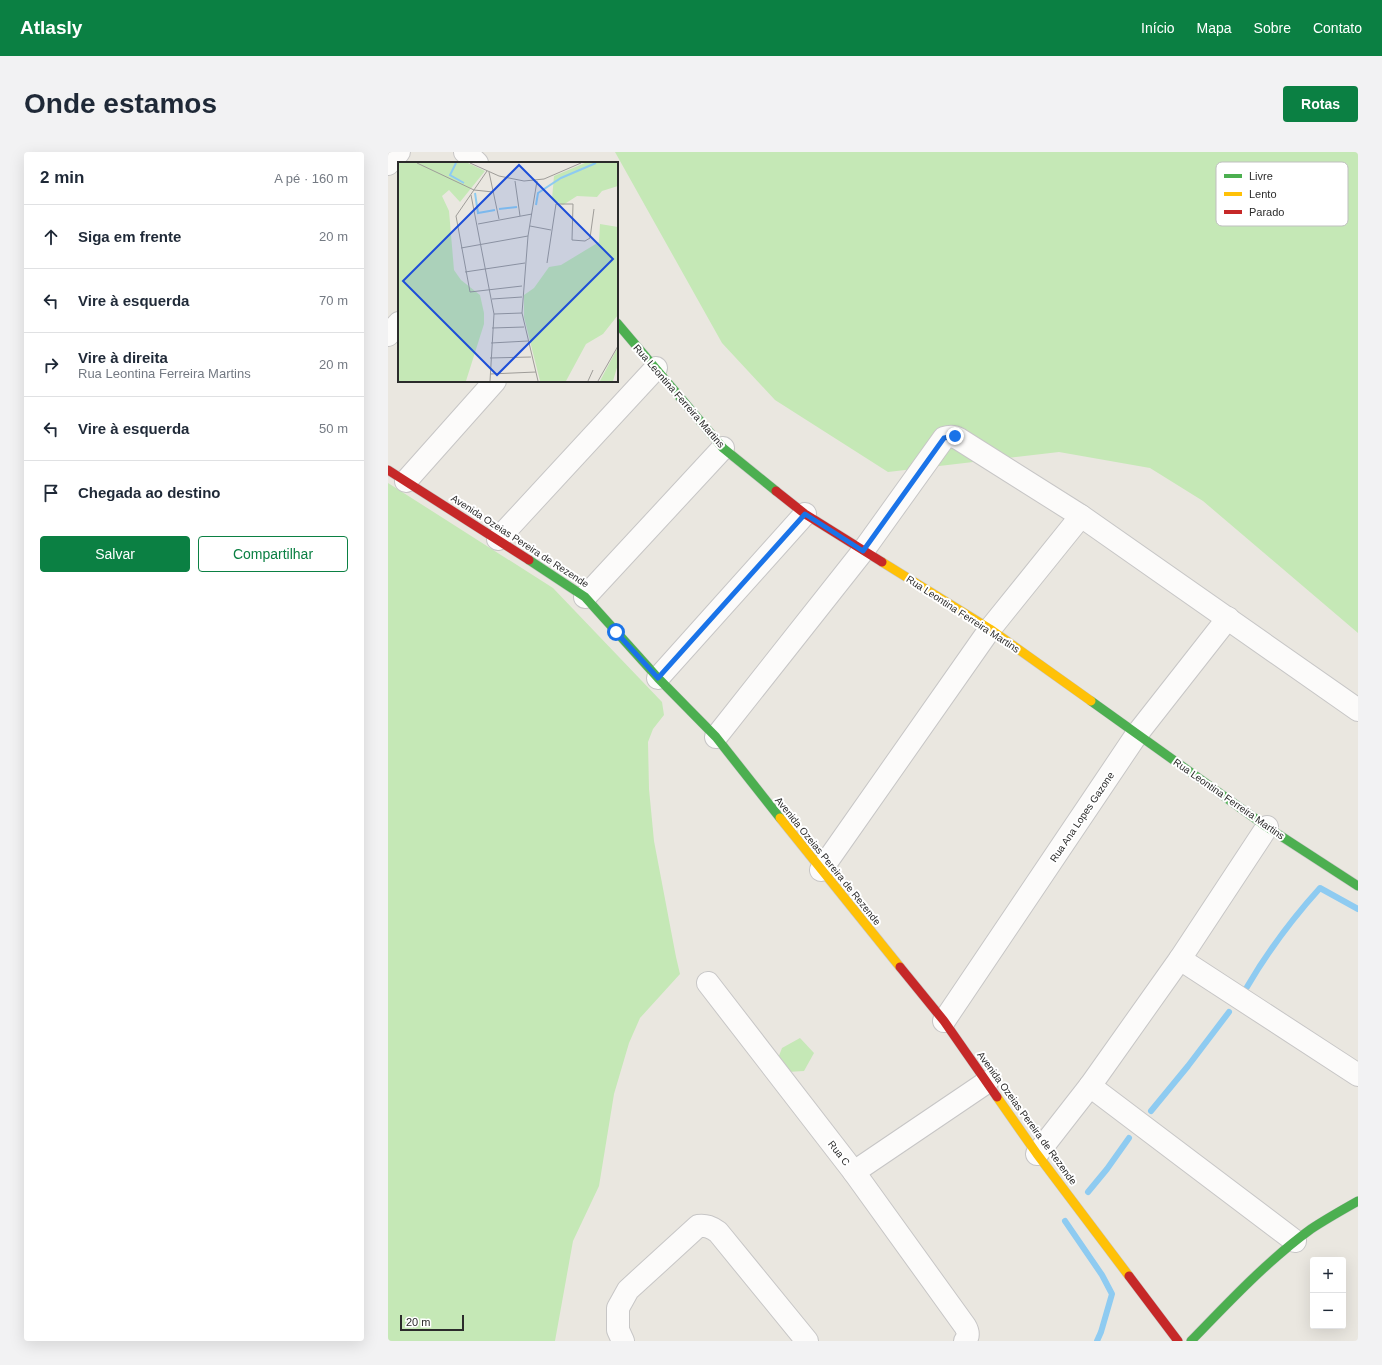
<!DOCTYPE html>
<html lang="pt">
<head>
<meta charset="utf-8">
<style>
  body { margin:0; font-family:Arial,sans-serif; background:#f2f2f3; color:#1f2937 }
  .controls { position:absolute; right:12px; bottom:12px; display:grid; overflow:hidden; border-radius:4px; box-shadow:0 4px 16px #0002 }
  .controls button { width:36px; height:36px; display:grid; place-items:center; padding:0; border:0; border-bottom:1px solid #e0e1e3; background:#fff; color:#1f2937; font:20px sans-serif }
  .scale { position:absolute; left:12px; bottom:10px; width:64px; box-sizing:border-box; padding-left:4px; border:2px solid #2b2b2b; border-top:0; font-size:11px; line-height:14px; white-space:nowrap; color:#2b2b2b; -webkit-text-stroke:3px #fff; paint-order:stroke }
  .stop { position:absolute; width:12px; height:12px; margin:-9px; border:3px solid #1a73e8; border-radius:50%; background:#fff }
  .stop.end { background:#1a73e8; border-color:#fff; box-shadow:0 1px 4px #0008 }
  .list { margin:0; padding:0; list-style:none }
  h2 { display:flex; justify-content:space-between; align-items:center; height:52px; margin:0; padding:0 16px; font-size:17px }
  h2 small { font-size:13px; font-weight:400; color:#747a83 }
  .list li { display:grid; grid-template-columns:26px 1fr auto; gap:12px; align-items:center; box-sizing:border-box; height:64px; padding:0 16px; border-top:1px solid #e0e1e3 }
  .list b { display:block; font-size:15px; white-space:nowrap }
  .list p { margin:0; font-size:13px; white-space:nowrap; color:#747a83 }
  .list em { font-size:13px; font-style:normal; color:#747a83 }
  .actions { display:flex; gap:8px; padding:12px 16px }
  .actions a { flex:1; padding:9px 0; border:1px solid #0b8043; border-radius:4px; text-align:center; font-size:14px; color:#0b8043 }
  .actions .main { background:#0b8043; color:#fff }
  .icon { flex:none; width:22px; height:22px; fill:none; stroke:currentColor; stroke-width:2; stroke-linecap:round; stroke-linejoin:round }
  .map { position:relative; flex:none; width:970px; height:1189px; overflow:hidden; border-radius:4px }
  header { display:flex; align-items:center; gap:24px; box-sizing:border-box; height:56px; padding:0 20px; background:#0b8043; color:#fff }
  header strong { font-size:19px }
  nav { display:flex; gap:22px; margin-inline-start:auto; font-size:14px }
  .intro { display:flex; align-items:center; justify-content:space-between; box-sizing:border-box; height:96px; padding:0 24px }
  h1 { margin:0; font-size:28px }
  .button { padding:10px 18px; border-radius:4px; background:#0b8043; color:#fff; font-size:14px; font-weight:700 }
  main { display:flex; gap:24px; padding:0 24px }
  aside { flex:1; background:#fff; border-radius:4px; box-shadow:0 4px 16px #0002 }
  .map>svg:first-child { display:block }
  .green { fill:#c5e8b6 }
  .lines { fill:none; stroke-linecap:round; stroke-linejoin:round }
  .stream { stroke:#8ecbf1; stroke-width:6 }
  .street-casing { stroke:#c7c6c6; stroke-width:24 }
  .fast-casing { stroke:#c7c6c6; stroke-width:10 }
  .slow-casing { stroke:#c7c6c6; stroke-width:10 }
  .jam-casing { stroke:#c7c6c6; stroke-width:10 }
  .street { stroke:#fcfbfa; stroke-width:22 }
  .fast { stroke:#4caf50; stroke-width:9 }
  .slow { stroke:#ffc107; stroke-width:9 }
  .jam { stroke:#c62828; stroke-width:9 }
  .route { stroke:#1a73e8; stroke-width:5 }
  .labels { text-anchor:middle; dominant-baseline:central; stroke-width:4; stroke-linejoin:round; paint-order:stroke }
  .street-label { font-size:10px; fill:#2b2b2b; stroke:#fff }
  .inset-river { fill:none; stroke:#8ecbf1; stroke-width:2 }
  .inset-road { fill:none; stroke:#9e9c98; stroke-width:1 }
  .view { fill:#1d4ed8; fill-opacity:0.15; stroke:#1d4ed8; stroke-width:2 }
  .inset-edge { fill:none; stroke:#2b2b2b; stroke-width:2 }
  .key { fill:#fff; stroke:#bfbfbf; stroke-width:1 }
  .key-label { font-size:11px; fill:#2b2b2b }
</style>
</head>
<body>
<header>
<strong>Atlasly</strong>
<nav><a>Início</a><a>Mapa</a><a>Sobre</a><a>Contato</a></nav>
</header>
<div class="intro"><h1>Onde estamos</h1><a class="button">Rotas</a></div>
<main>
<aside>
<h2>2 min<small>A pé · 160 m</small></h2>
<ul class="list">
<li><svg class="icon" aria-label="ahead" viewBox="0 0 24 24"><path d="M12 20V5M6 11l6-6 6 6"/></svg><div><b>Siga em frente</b></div><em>20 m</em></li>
<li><svg class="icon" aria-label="left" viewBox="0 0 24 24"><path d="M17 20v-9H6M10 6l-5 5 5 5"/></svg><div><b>Vire à esquerda</b></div><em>70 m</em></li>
<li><svg class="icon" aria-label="right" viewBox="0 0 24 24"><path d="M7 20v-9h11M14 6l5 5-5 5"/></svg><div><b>Vire à direita</b><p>Rua Leontina Ferreira Martins</p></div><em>20 m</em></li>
<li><svg class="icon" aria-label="left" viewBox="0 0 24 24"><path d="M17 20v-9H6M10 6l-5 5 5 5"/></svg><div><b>Vire à esquerda</b></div><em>50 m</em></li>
<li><svg class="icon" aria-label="arrive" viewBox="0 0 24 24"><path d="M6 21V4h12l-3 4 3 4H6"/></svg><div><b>Chegada ao destino</b></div></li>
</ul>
<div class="actions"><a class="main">Salvar</a><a>Compartilhar</a></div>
</aside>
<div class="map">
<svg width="970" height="1189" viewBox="0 0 970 1189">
  <rect width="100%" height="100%" fill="#eae7e0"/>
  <g class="green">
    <polygon points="227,0 970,0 970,481 815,349 762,316 671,300 500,320 387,248 334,191"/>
    <polygon points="0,331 165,436 274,550 276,563 265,577 260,590 261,637 266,689 288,805 292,822 252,866 241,891 226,942 211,1034 185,1089 167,1189 0,1189"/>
    <polygon points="412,886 426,901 416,919 399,920 389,909 394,896"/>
  </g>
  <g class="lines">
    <g class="stream">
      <path d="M859,835C880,799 904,767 932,736L970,757"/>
      <polyline points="763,959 800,914 841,860"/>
      <polyline points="700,1040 719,1017 741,986"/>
      <polyline points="677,1069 714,1123 724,1142 713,1180 709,1189"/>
    </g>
    <defs>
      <g id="street">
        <polyline points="77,0 89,11"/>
        <polyline points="0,12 11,0"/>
        <polyline points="0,183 11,171"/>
        <polyline points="18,329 107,229"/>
        <polyline points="110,387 268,216"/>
        <polyline points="197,445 335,296"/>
        <polyline points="270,526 417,362"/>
        <path d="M328,585L475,399L556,286C562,284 566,284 571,287L693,364L970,558"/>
        <polyline points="433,718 602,477 693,364"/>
        <polyline points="792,807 970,923"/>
        <path d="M320,831L466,1020L577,1174C580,1179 581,1184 577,1189"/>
        <polyline points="556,869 749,582 840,466"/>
        <polyline points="702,934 907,1089"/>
        <polyline points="649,1002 702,934 792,807 879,675"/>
        <polyline points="466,1020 599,930"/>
        <path d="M235,1189L230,1178V1156L240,1138L310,1074C318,1073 323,1075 330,1080L419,1189"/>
      </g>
      <g id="fast">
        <polyline points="229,171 335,296 388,339"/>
        <polyline points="141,408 197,445 270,526 328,585 392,666"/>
        <polyline points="703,549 879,675 970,734"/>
        <path d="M803,1189C841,1150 879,1109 923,1077C938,1067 954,1058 970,1049"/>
      </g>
      <g id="slow">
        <polyline points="494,410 602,477 703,549"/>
        <polyline points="392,666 512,815"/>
        <polyline points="609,945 649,1002 741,1124"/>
      </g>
      <g id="jam">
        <polyline points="0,318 141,408"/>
        <polyline points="388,339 417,362 494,410"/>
        <polyline points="512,815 556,869 609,945"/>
        <polyline points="741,1124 790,1189"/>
      </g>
    </defs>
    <use href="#street" class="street-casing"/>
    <use href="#fast" class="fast-casing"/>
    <use href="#slow" class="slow-casing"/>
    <use href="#jam" class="jam-casing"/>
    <use href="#street" class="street"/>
    <use href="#fast" class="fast"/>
    <use href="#slow" class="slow"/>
    <use href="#jam" class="jam"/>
  </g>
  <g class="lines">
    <polyline class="route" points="228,480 270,526 417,362 475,399 556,286 567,284"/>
  </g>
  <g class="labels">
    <g class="street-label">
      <text transform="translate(291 244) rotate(49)">Rua Leontina Ferreira Martins</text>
      <text transform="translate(132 389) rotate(33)">Avenida Ozeias Pereira de Rezende</text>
      <text transform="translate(575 462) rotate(33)">Rua Leontina Ferreira Martins</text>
      <text transform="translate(841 647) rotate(35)">Rua Leontina Ferreira Martins</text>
      <text transform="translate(694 665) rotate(-56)">Rua Ana Lopes Gazone</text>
      <text transform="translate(440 709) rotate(51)">Avenida Ozeias Pereira de Rezende</text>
      <text transform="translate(639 966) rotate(54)">Avenida Ozeias Pereira de Rezende</text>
      <text transform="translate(451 1001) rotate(52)">Rua C</text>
    </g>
  </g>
  <g transform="translate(10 10)">
    <rect width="220" height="220" fill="#eae7e0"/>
    <path d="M0,1H70L87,9L62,40L51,28L44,34L51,49L56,108L63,118L82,133L86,151V162L68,219H0ZM187,1H220V24L204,29L199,35L179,34L165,43L154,37L156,14ZM202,62L220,65V153L205,172L188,182L168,219H142L126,155V133L136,126L151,105L163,103L201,80ZM220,185V202L215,219H202Z" fill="#c5e8b6"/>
    <path class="inset-river" d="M58,1L52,13L66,21M77,31L80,51L97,48M138,43L140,31L163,16L198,1M101,47L119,45"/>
    <path class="inset-road" d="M19,1L76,28L95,30M72,1L101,14L126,19L146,17L183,1M89,9L58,54L72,130L124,124M91,10L101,57M117,19L122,54M139,19L130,74L124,151L140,219M73,33L96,152L92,219M80,62L134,52M132,64L153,68M63,86L130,74M149,101L158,42H175L174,78L187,79L192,76L196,47M67,110L127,101M94,137L124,135M96,152L124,151M94,166L126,165M93,181L130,179M92,196L133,195M92,212L138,210M190,219L195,208M200,219L220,184"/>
    <path class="view" d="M121,3L215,97L99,213L5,119Z"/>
    <rect width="220" height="220" class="inset-edge"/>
  </g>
  <rect x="828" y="10" width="132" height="64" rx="6" class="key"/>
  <rect x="836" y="22" width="18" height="4" fill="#4caf50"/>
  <rect x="836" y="40" width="18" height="4" fill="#ffc107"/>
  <rect x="836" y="58" width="18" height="4" fill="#c62828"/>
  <g class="key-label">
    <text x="861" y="28">Livre</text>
    <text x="861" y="46">Lento</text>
    <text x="861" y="64">Parado</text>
  </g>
</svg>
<div class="controls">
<button>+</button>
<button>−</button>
</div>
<div class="scale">20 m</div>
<div class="stop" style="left:228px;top:480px"></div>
<div class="stop end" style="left:567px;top:284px"></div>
</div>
</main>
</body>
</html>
